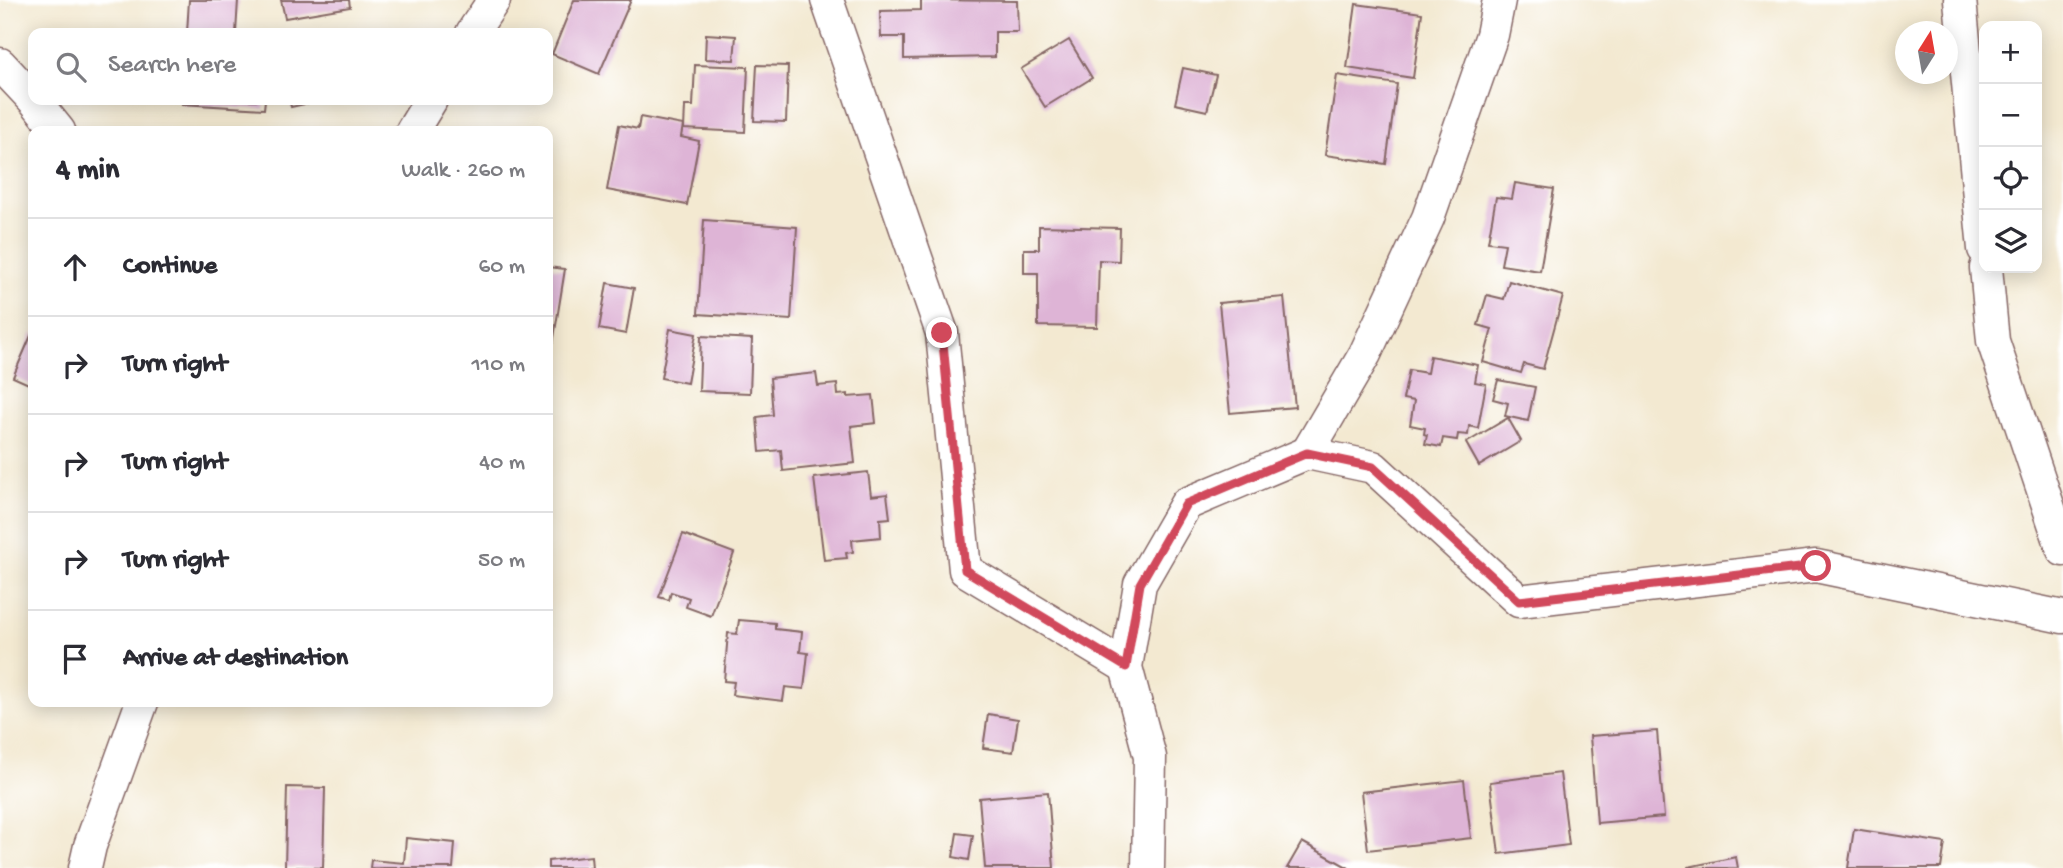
<!DOCTYPE html>
<html lang="en">
<head>
<meta charset="utf-8">
<style>
  body { margin:0; font-family:"Gochi Hand",sans-serif; background:#f2f2f3; color:#2b2b33 }
  .controls { position:absolute; right:21px; top:21px; display:grid; overflow:hidden; border-radius:14px; box-shadow:0 4px 18px #0003 }
  .controls button { width:63px; height:63px; display:grid; place-items:center; padding:0; border:0; border-bottom:2px solid #e1e1e2; background:#fff; color:#2b2b33; font:35px sans-serif }
  .compass { position:absolute; left:1895px; top:21px; width:63px; height:63px; border-radius:50%; background:#fff; box-shadow:0 4px 18px #0003; rotate:11deg }
  .stop { position:absolute; width:21px; height:21px; margin:-16px; border:5px solid #d1495b; border-radius:50%; background:#fff }
  .stop.end { background:#d1495b; border-color:#fff; box-shadow:0 2px 7px #0008 }
  .list { margin:0; padding:0; list-style:none }
  h2 { display:flex; justify-content:space-between; align-items:center; height:91px; margin:0; padding:0 28px; font-size:30px }
  h2 small { font-size:23px; font-weight:400; color:#7c7c81 }
  .list li { display:grid; grid-template-columns:46px 1fr auto; gap:21px; align-items:center; box-sizing:border-box; height:98px; padding:0 28px; border-top:2px solid #e1e1e2 }
  .list b { display:block; font-size:26px; white-space:nowrap }
  .list em { font-size:23px; font-style:normal; color:#7c7c81 }
  .icon { flex:none; width:38px; height:38px; fill:none; stroke:currentColor; stroke-width:2; stroke-linecap:round; stroke-linejoin:round }
  .map { position:relative; flex:none; width:2063px; height:868px; overflow:hidden }
  .search { position:absolute; background:#fff; box-shadow:0 4px 18px #0003; left:28px; top:28px; width:525px; height:77px; display:flex; align-items:center; gap:18px; box-sizing:border-box; padding:0 24px; border-radius:14px; color:#7c7c81; font-size:26px }
  .panel { position:absolute; background:#fff; box-shadow:0 4px 18px #0003; left:28px; top:126px; width:525px; height:581px; border-radius:14px }
  .map>svg:first-child { display:block }
  .building { fill:#deb4d6 }
  .lines { fill:none; stroke-linecap:round; stroke-linejoin:round }
  .minor-casing { stroke:#856665; stroke-width:35 }
  .minor { stroke:#fff; stroke-width:32 }
  .route { stroke:#d1495b; stroke-width:9 }
</style>
</head>
<body>
<div class="map">
<svg width="2063" height="868" viewBox="0 0 2063 868">
  <rect width="100%" height="100%" fill="#fff"/>
  <filter id="ink" filterUnits="userSpaceOnUse"><feTurbulence type="fractalNoise" baseFrequency=".0143" numOctaves="2"/><feDisplacementMap in="SourceGraphic" scale="14" xChannelSelector="R" yChannelSelector="G"/><feConvolveMatrix kernelMatrix="1 2 1 2 8 2 1 2 1" color-interpolation-filters="sRGB"/></filter>
  <filter id="wash" filterUnits="userSpaceOnUse"><feTurbulence type="fractalNoise" baseFrequency=".00686" numOctaves="4" result="noise"/><feDisplacementMap in="SourceGraphic" scale="28" xChannelSelector="R" yChannelSelector="G"/><feGaussianBlur stdDeviation="1.57" result="paint"/><feColorMatrix in="noise" values="0 0 0 0 0 0 0 0 0 0 0 0 0 0 0 0 0 1.4 0 .05"/><feComposite in="paint" operator="in"/></filter>
  <g filter="url(#wash)">
    <rect width="100%" height="100%" fill="#f3e9d1"/>
    <g id="blocks">
      <g class="building">
        <polygon points="189,0 238,0 236,33 187,33"/>
        <polygon points="281,0 349,0 350,7 285,18"/>
        <polygon points="574,0 631,0 599,74 552,54"/>
        <polygon points="921,0 1017,1 1018,32 995,32 995,57 904,59 904,37 881,37 880,11 921,10"/>
        <polygon points="1356,4 1422,13 1413,78 1347,68"/>
        <polygon points="706,34 736,36 734,60 705,59"/>
        <polygon points="1069,40 1092,78 1045,107 1021,69"/>
        <polygon points="695,65 748,67 745,132 684,129 685,106 693,106"/>
        <polygon points="757,65 788,66 786,122 754,121"/>
        <polygon points="1183,68 1216,75 1207,111 1175,104"/>
        <polygon points="1337,75 1397,84 1386,164 1325,155"/>
        <polygon points="183,100 265,100 264,109 182,104"/>
        <polygon points="289,100 318,100 318,101 291,107"/>
        <polygon points="640,117 683,125 681,137 699,141 687,205 607,190 619,125 638,129"/>
        <polygon points="1515,183 1554,189 1540,271 1501,265 1505,244 1488,242 1496,197 1512,199"/>
        <polygon points="704,220 797,227 791,320 698,314"/>
        <polygon points="1039,226 1120,228 1119,261 1099,260 1097,327 1038,326 1038,273 1024,273 1024,249 1039,249"/>
        <polygon points="548,267 565,269 553,344 548,344"/>
        <polygon points="1509,281 1563,296 1543,369 1524,364 1521,373 1483,362 1492,329 1478,325 1487,295 1504,299"/>
        <polygon points="607,283 634,288 626,334 599,329"/>
        <polygon points="1284,297 1295,407 1230,413 1219,303"/>
        <polygon points="670,329 696,334 687,383 661,378"/>
        <polygon points="33,331 33,386 13,377"/>
        <polygon points="701,336 752,339 750,393 699,391"/>
        <polygon points="1430,356 1478,365 1475,382 1486,384 1478,428 1469,426 1468,435 1458,434 1457,440 1443,438 1441,447 1425,444 1427,435 1424,434 1425,428 1410,425 1414,401 1403,399 1409,370 1427,373"/>
        <polygon points="816,373 818,386 837,384 838,395 848,394 848,397 873,395 876,423 851,426 855,463 783,471 781,450 760,452 757,417 773,415 770,378"/>
        <polygon points="1498,380 1535,387 1528,421 1505,416 1508,403 1493,399"/>
        <polygon points="1508,418 1521,441 1479,466 1466,443"/>
        <polygon points="868,472 871,496 887,494 890,518 880,519 881,537 852,540 853,552 846,553 847,558 824,560 814,478"/>
        <polygon points="683,534 734,553 711,616 686,607 689,598 671,592 669,600 659,597"/>
        <polygon points="739,620 775,623 775,629 802,632 800,652 808,653 804,689 785,687 783,701 732,695 734,682 724,681 728,633 737,634"/>
        <polygon points="988,714 1018,719 1013,752 983,748"/>
        <polygon points="1657,731 1664,817 1597,823 1590,736"/>
        <polygon points="1560,773 1569,845 1499,854 1490,782"/>
        <polygon points="1464,780 1471,838 1368,850 1361,792"/>
        <polygon points="287,787 325,788 323,868 285,867"/>
        <polygon points="1048,792 1054,868 985,868 979,798"/>
        <polygon points="1854,829 1945,843 1941,868 1848,868"/>
        <polygon points="957,833 973,835 969,860 953,857"/>
        <polygon points="406,838 455,843 453,868 370,868 371,860 404,863"/>
        <polygon points="1302,842 1349,868 1287,868"/>
        <polygon points="591,856 592,868 548,868 548,861"/>
        <polygon points="1736,857 1738,868 1688,868 1688,867"/>
      </g>
    </g>
  </g>
  <g filter="url(#ink)">
    <use href="#blocks" fill-opacity="0" stroke="#856665" stroke-width="2"/>
    <g class="lines">
      <defs>
        <g id="minor">
          <polyline points="827,0 942,333 965,570 1126,667"/>
          <polyline points="1960,0 1984,249"/>
          <polyline points="472,33 494,0"/>
          <polyline points="0,64 33,99"/>
          <polyline points="34,100 59,131"/>
          <polyline points="412,131 431,100"/>
          <polyline points="1986,268 1993,341 2063,550"/>
          <polyline points="1307,453 1365,354 1428,218 1492,35 1499,0"/>
          <polyline points="85,868 90,846 142,702"/>
          <polyline points="1148,868 1150,757 1126,667 1140,584 1186,504 1307,453 1373,467 1519,601 1816,566 2063,617"/>
        </g>
      </defs>
      <use href="#minor" class="minor-casing"/>
      <use href="#minor" class="minor"/>
    </g>
  </g>
  <g class="lines" filter="url(#ink)">
    <polyline class="route" points="942,333 965,570 1126,667 1140,584 1186,504 1307,453 1373,467 1519,601 1816,566"/>
  </g>
</svg>
<div class="controls">
<button>+</button>
<button>−</button>
<button><svg class="icon" aria-label="locate" viewBox="0 0 24 24"><circle cx="12" cy="12" r="6"/><path d="M12 2v4M12 18v4M2 12h4M18 12h4"/></svg></button>
<button><svg class="icon" aria-label="layers" viewBox="0 0 24 24"><path d="M12 4l9 5-9 5-9-5zM3 14l9 5 9-5"/></svg></button>
</div>
<svg class="compass" viewBox="-18 -18 36 36"><path d="M0-13l5 13h-10z" fill="#e53935"/><path d="M0 13l5-13h-10z" fill="#7c7c81"/></svg>
<div class="stop" style="left:1816px;top:566px"></div>
<div class="stop end" style="left:942px;top:333px"></div>
<div class="search"><svg class="icon" aria-label="search" viewBox="0 0 24 24"><circle cx="10" cy="10" r="6"/><path d="M15 15l6 6"/></svg>Search here</div>
<section class="panel">
<h2>4 min<small>Walk · 260 m</small></h2>
<ul class="list">
<li><svg class="icon" aria-label="ahead" viewBox="0 0 24 24"><path d="M12 20V5M6 11l6-6 6 6"/></svg><div><b>Continue</b></div><em>60 m</em></li>
<li><svg class="icon" aria-label="right" viewBox="0 0 24 24"><path d="M7 20v-9h11M14 6l5 5-5 5"/></svg><div><b>Turn right</b></div><em>110 m</em></li>
<li><svg class="icon" aria-label="right" viewBox="0 0 24 24"><path d="M7 20v-9h11M14 6l5 5-5 5"/></svg><div><b>Turn right</b></div><em>40 m</em></li>
<li><svg class="icon" aria-label="right" viewBox="0 0 24 24"><path d="M7 20v-9h11M14 6l5 5-5 5"/></svg><div><b>Turn right</b></div><em>50 m</em></li>
<li><svg class="icon" aria-label="arrive" viewBox="0 0 24 24"><path d="M6 21V4h12l-3 4 3 4H6"/></svg><div><b>Arrive at destination</b></div></li>
</ul>
</section>
</div>
</body>
</html>
